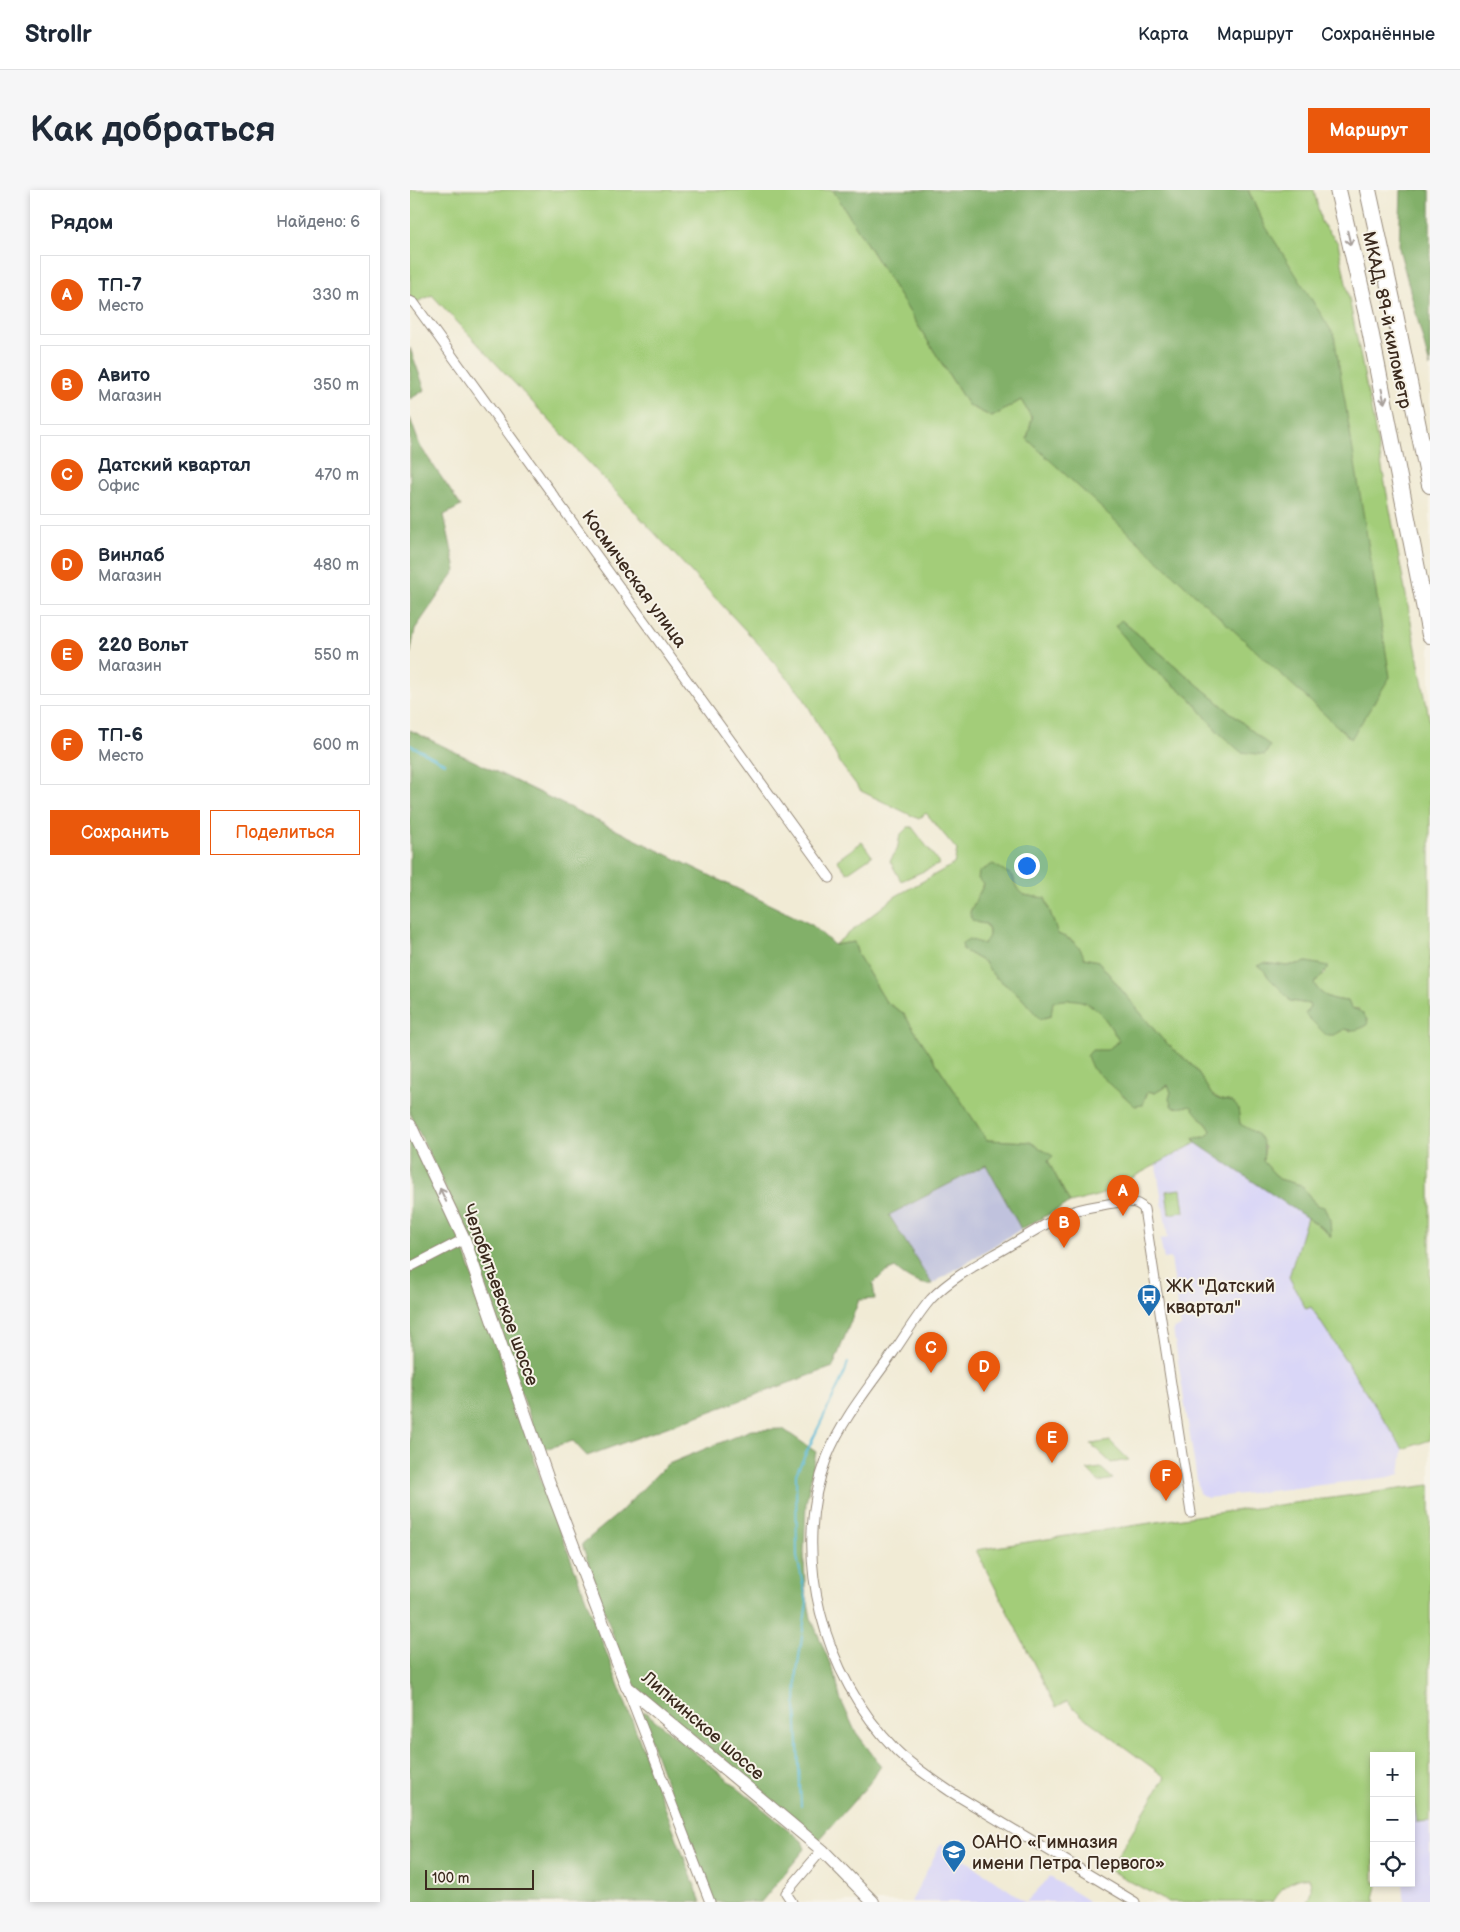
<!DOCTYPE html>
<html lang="ru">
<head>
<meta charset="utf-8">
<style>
  body { margin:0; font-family:"Balsamiq Sans",sans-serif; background:#f6f6f7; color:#1f2937 }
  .controls { position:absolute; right:15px; bottom:15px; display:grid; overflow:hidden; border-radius:0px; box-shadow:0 2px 8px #0003 }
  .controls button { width:45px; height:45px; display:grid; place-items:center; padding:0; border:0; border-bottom:1px solid #e0e1e3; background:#fff; color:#1f2937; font:25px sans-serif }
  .scale { position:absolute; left:15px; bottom:12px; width:109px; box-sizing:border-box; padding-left:5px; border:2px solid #3b2a1e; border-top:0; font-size:14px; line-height:18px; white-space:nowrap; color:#3b2a1e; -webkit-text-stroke:4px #f7f3e8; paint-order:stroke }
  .you { position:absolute; left:616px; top:675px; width:18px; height:18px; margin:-12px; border:4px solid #fff; border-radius:50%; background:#1a73e8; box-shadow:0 0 0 8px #1a73e833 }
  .badge { display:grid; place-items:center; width:32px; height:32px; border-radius:50%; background:#ea580c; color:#fff; font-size:16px; font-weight:700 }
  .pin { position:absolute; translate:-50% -41px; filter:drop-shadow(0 1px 2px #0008) }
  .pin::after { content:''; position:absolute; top:26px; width:18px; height:15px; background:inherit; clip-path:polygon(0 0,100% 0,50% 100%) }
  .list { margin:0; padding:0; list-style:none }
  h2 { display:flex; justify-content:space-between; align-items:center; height:65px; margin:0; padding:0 20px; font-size:21px }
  h2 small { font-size:16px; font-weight:400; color:#747a83 }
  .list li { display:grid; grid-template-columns:32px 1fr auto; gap:15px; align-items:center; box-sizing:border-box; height:80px; margin:0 10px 10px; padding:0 10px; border:1px solid #e0e1e3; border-radius:0px }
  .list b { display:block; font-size:19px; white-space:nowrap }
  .list p { margin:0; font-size:16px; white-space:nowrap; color:#747a83 }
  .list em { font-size:16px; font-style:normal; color:#747a83 }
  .actions { display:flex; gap:10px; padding:15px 20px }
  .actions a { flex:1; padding:11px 0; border:1px solid #ea580c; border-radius:0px; text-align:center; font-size:18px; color:#ea580c }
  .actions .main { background:#ea580c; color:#fff }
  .icon { flex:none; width:28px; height:28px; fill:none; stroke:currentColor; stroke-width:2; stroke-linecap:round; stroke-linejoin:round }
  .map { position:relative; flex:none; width:1020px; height:1712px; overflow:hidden; border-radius:0px }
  header { display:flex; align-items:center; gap:30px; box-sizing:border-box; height:70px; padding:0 25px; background:#fff; border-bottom:1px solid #e0e1e3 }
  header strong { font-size:24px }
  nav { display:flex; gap:28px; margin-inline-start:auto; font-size:18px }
  .intro { display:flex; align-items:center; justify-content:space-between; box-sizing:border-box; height:120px; padding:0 30px }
  h1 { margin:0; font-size:35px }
  .button { padding:12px 22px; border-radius:0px; background:#ea580c; color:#fff; font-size:18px; font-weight:700 }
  main { display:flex; gap:30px; padding:0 30px }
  aside { flex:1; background:#fff; border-radius:0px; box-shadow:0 2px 8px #0003 }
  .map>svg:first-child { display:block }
  .built { fill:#d9d6f7 }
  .industrial { fill:#c0c2dd }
  .green { fill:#a3cd79; stroke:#6f7c4c; fill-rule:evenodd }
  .forest { fill:#82b069; stroke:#5e6d44 }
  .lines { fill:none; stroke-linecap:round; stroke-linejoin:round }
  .stream { stroke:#5bbbd9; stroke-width:2 }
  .street-casing { stroke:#968a7a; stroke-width:11 }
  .secondary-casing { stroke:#968a7a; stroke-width:14 }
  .highway-casing { stroke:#968a7a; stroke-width:18 }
  .street { stroke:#fff; stroke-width:9 }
  .secondary { stroke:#fff; stroke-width:12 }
  .highway { stroke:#fff; stroke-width:16 }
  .oneway { stroke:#a79f9a }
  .labels { text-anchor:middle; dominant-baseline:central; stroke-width:4; stroke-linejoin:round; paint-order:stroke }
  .street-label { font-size:18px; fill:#3b2a1e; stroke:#f7f3e8 }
  .poi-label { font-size:18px; fill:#3b2a1e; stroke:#f7f3e8; text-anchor:start }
</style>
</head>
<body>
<header>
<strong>Strollr</strong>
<nav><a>Карта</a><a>Маршрут</a><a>Сохранённые</a></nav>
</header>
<div class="intro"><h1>Как добраться</h1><a class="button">Маршрут</a></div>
<main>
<aside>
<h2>Рядом<small>Найдено: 6</small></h2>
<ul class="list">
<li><span class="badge">A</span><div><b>ТП-7</b><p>Место</p></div><em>330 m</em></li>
<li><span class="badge">B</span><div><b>Авито</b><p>Магазин</p></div><em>350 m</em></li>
<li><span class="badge">C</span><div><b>Датский квартал</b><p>Офис</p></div><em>470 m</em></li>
<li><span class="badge">D</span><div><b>Винлаб</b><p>Магазин</p></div><em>480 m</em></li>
<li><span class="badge">E</span><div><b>220 Вольт</b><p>Магазин</p></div><em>550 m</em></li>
<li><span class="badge">F</span><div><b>ТП-6</b><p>Место</p></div><em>600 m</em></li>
</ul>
<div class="actions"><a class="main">Сохранить</a><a>Поделиться</a></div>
</aside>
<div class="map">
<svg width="1020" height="1712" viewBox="0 0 1020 1712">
  <rect width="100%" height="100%" fill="#f7f3e8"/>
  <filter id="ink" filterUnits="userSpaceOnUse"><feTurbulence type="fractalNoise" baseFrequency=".02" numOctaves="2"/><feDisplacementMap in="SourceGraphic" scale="10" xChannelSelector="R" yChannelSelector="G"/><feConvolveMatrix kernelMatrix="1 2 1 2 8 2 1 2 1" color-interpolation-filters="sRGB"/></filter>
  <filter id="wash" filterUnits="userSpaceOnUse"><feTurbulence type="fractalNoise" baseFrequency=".0096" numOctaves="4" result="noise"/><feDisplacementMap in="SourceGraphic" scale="20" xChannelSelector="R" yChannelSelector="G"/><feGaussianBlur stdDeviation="1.12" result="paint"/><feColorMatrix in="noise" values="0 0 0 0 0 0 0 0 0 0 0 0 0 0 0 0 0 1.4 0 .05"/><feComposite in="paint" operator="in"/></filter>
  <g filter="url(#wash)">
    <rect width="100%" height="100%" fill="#f1ebd5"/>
    <g class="built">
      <polygon points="786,953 897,1027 879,1087 896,1119 901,1116 993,1259 990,1284 980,1287 797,1308 789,1303 763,1139 771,1137 761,1068 754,1069 750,1049 758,1048 746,974"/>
      <polygon points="1003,1605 1007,1632 1020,1631 1020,1712 994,1712 992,1693 1001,1693 1001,1606"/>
      <polygon points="531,1653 616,1712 501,1712"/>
      <polygon points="640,1687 680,1712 616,1712"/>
    </g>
    <polygon class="industrial" points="577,975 611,1039 522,1094 479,1025"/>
    <g class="green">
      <path d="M0,0H423L558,215L582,227L611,210L622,228L854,34L838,0H904L911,32L928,53L962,224L1020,533V1250L993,1259L901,1117L896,1119L879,1087L897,1027L915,1040L920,1046L906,1015L891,995L869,989L853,971L855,957L830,934L828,918L802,905L785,878L751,848L688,771L673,768L662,750L648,744L635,708C614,705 608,708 603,686L574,694L560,722L569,733L576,734C586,754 568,756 553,760L574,772L584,786L609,805L630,829L643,811C682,803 692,822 709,851L697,860L733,915L738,901L745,903L758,895L761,902L759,909L783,917C787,927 796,931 801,941L796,947L784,948L786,953L690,1005L660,1013L638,971L642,966L620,952L577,950L493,823L476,812L448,765L444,752L424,755L486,706L544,674L547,660L516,623L509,629L451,601L432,576L393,507L354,460L22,105L0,115ZM711,430L860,556L809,543L780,508L736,473ZM897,772L916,783L904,793C910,807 924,810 938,811L941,818L949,819L941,841L935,839L924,845L900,817L899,814L880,811C877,806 874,801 870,797C861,789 854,786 854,773L877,776Z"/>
      <polygon points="498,637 502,637 530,674 491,691 480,671 487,660 490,645"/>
      <polygon points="452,652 462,666 437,683 427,670"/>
      <polygon points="771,999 774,1022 759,1024 756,1001"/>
      <polygon points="700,1251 719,1270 701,1273 681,1254"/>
      <polygon points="691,1278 703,1289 689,1292 677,1280"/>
      <path d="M1020,1295V1631L1007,1632L1003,1605L1001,1606V1566H964V1693H968L964,1708L966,1712H897C901,1703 903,1698 899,1688C883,1686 870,1699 862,1712H758L699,1680L755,1587L671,1525L657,1511L646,1517L566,1360L792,1325Z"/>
    </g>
    <g class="forest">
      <polygon points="423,0 838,0 854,34 924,145 980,487 941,549 617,249 622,228 611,210 582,227 558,215"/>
      <polygon points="991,0 1020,0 1020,177 989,58"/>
      <polygon points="0,158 15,200 0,209"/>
      <polygon points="0,228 10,256 51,316 34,325 46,380 5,439 0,466"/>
      <polygon points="711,430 860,556 855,565 831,562 809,543 780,508 736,473 705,436"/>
      <path d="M0,540L402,735L424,755L444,752L448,765L476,812L493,823L577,950L620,952L643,966L638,971L660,1013L611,1039L576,975L479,1025L522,1094C509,1096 495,1087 485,1078L474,1083L463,1094L465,1109L449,1110L423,1177L177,1266L163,1251L131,1260L58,1046L0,923Z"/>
      <path d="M583,674L603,686C608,708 614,705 635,708L648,744C660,749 671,754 674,768L688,771L751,848L785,878L802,905L808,909L823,912L828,918L830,934C850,945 856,947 853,971L869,989L891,995L906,1015L914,1017L920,1030L921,1047L915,1040L786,953L784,948L796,947L801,941C797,931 787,927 782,917C775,915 769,919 762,917L759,909L761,902L758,895L745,903L738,901L732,915L725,916L682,878L677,866L682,860H697L709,851C693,823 679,802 643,812L641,826L630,829L609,805L584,786L574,772L553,760L552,753L559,749L573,754C580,747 581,743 576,734L569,733L562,730L560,722L574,694L568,689L569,682Z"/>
      <path d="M897,772L918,776V779L904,793C910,807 924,810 938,811L941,818C950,820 954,823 958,832L956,836C948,840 943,841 935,839L924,845H916L895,824L900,817L899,814L880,811C873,801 869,798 861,790C854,784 857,780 847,776L854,773L877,776Z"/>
      <polygon points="0,943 52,1054 135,1301 291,1712 0,1712"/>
      <polygon points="373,1239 406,1262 396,1313 394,1361 395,1398 401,1428 426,1488 430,1508 445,1541 471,1576 458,1595 409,1650 218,1490 172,1354 209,1323 256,1275 341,1240"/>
      <polygon points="234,1521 392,1651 395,1659 351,1712 300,1712 232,1527"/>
    </g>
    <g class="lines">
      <g class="stream">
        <polyline points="0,555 34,573"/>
        <polyline points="391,1616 386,1516 387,1481 397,1412 387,1367 386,1284 435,1182 438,1172"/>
      </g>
    </g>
  </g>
  <g filter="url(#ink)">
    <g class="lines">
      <defs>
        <g id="street">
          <polyline points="0,111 4,113 420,688"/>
          <polyline points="0,1077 54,1049"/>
          <polyline points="217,1498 300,1712"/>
          <polyline points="382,1712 376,1703 412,1660"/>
          <path d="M725,1712L541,1602C522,1589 502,1576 486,1560C413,1486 380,1364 417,1267C432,1229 460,1196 483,1163C495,1146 507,1125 521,1109C543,1086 572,1072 599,1056C618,1045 636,1033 656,1024C667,1019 680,1017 692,1015C705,1013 725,1007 734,1019L781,1323"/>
        </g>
        <polyline id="secondary" points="0,935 54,1049 138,1290 217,1497 412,1660 463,1712"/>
        <g id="highway">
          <polyline points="928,0 957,125 1020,445"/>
          <polyline points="958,0 984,119 1020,295"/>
        </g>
      </defs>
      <use href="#street" class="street-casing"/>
      <use href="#secondary" class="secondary-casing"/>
      <use href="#highway" class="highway-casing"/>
      <use href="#street" class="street"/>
      <use href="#secondary" class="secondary"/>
      <use href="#highway" class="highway"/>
    </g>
    <defs><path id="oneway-shaft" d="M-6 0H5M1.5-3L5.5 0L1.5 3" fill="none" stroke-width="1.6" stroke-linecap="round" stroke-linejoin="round" transform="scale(1.25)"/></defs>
    <g class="oneway">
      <use href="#oneway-shaft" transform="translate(939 48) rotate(77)"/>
      <use href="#oneway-shaft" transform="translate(973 206) rotate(78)"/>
      <use href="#oneway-shaft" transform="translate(33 1005) rotate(-115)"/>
    </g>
  </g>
  <defs>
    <symbol id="bus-pin" viewBox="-11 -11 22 30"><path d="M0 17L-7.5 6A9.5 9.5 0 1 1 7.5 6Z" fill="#1f6fb2" stroke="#f7f3e8"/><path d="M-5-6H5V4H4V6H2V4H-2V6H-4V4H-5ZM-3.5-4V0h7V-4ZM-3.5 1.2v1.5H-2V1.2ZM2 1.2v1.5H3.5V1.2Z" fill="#fff"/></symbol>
    <symbol id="school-pin" viewBox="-11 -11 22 30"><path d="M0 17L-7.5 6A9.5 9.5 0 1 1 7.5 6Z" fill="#1f6fb2" stroke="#f7f3e8"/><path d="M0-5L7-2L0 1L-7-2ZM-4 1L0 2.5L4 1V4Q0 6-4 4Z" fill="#fff"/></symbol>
  </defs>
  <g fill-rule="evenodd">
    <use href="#bus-pin" x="725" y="1092" width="28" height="38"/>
    <use href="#school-pin" x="530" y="1648" width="28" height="38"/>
  </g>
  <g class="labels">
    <g class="street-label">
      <text transform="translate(977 130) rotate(78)">МКАД, 89-й километр</text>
      <text transform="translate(224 389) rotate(54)">Космическая улица</text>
      <text transform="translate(90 1105) rotate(70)">Челобитьевское шоссе</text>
      <text transform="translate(293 1536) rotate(41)">Липкинское шоссе</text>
    </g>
    <g class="poi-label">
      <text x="756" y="1096">ЖК "Датский<tspan x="756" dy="21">квартал"</tspan></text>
      <text x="562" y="1652">ОАНО «Гимназия<tspan x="562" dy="21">имени Петра Первого»</tspan></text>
    </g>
  </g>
</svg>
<div class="controls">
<button>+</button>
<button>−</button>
<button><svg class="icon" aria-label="locate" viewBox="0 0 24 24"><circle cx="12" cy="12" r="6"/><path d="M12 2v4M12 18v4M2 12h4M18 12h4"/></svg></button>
</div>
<div class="scale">100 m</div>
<div class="you"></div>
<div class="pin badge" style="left:713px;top:1026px">A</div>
<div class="pin badge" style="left:654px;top:1058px">B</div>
<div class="pin badge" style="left:521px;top:1183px">C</div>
<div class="pin badge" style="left:574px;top:1202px">D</div>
<div class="pin badge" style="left:642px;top:1273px">E</div>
<div class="pin badge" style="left:756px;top:1311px">F</div>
</div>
</main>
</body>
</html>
